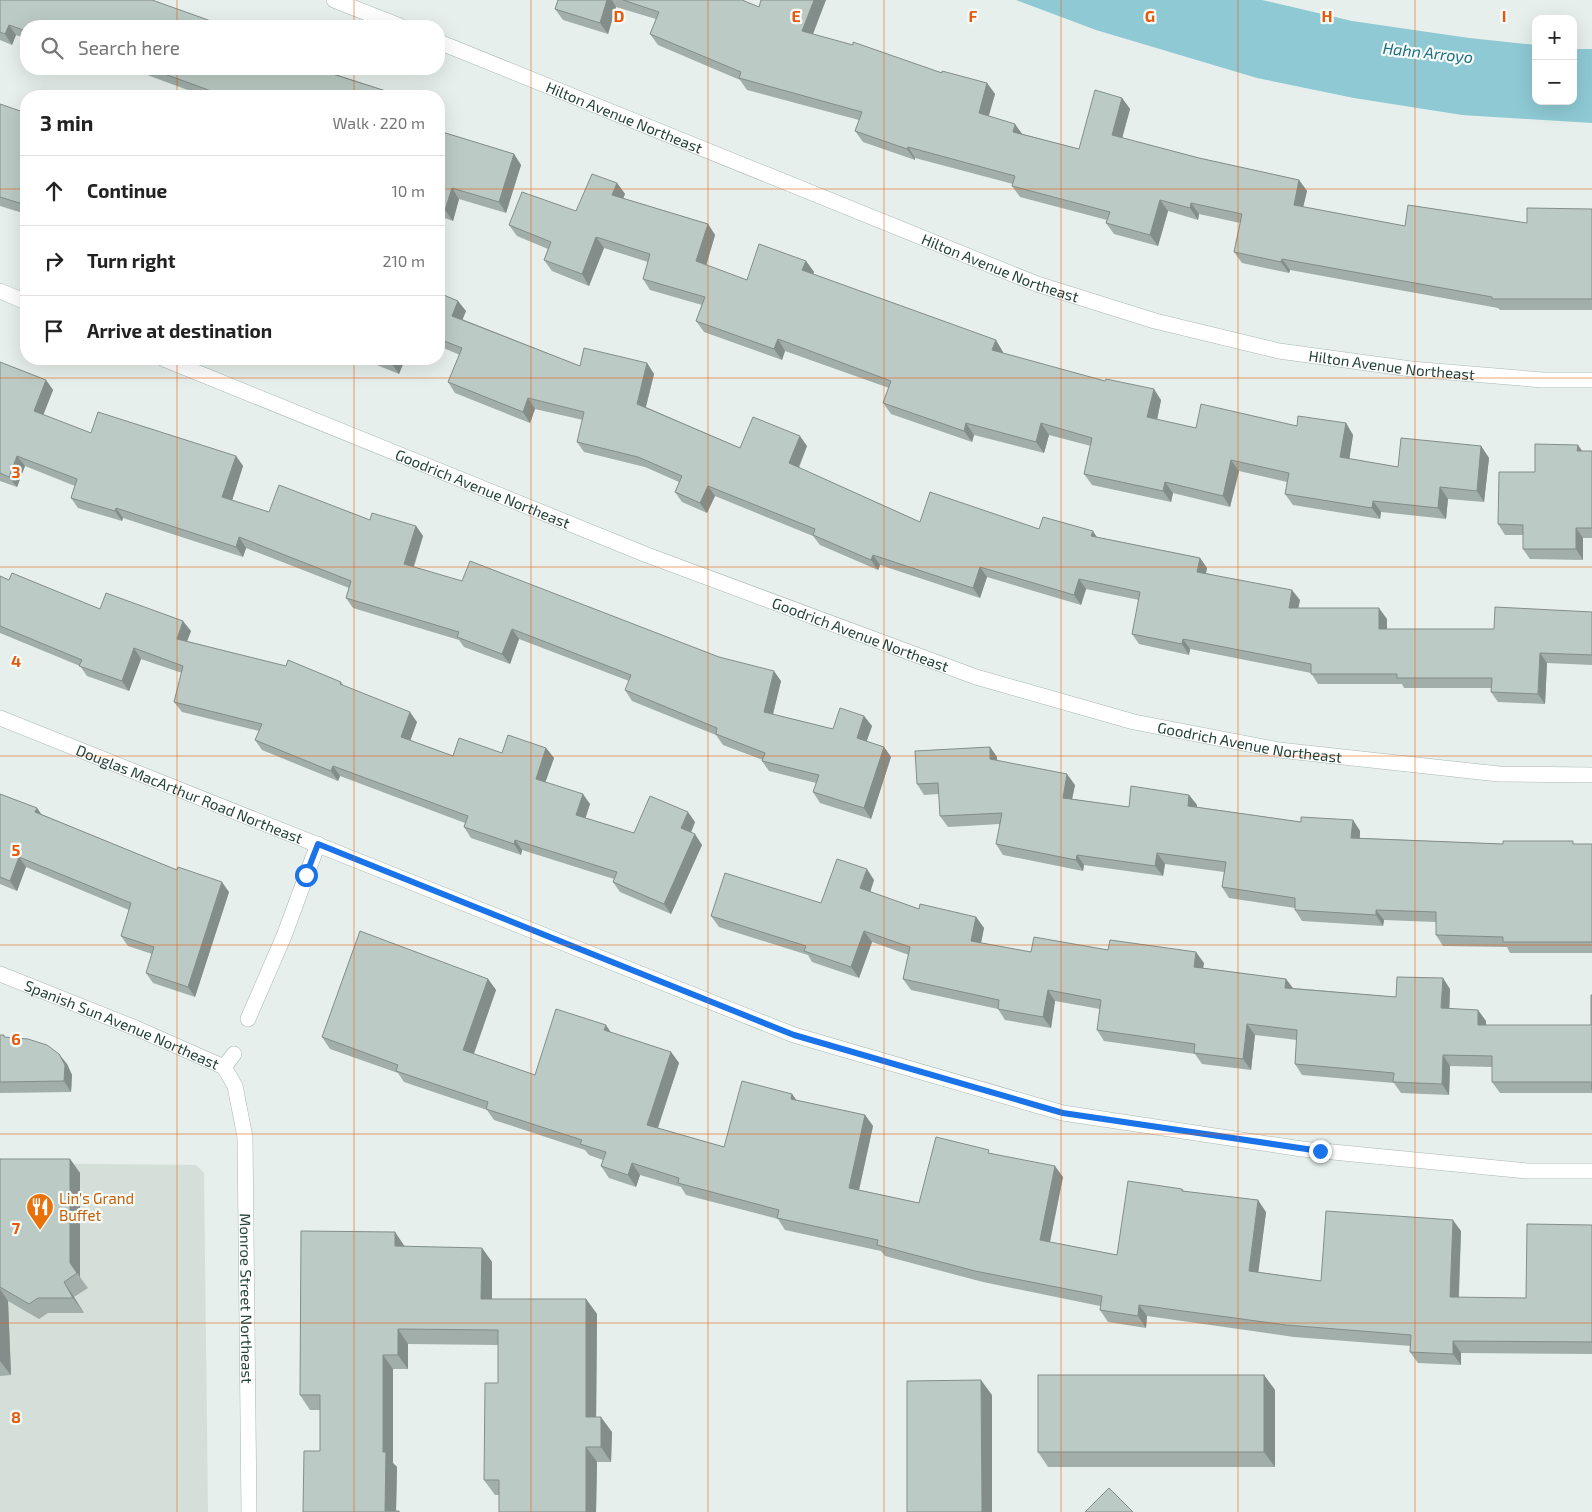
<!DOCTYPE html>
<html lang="en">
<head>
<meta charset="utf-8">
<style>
  body { margin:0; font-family:"Exo 2",sans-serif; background:#f6f6f6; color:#222 }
  .controls { position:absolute; right:15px; top:15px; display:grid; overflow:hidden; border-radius:10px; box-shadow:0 5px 20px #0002 }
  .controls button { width:45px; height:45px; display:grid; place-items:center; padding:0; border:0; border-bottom:1px solid #e0e0e0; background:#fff; color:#222; font:25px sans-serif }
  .stop { position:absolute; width:15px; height:15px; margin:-11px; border:4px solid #1a73e8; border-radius:50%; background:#fff }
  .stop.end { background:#1a73e8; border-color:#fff; box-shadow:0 1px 5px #0008 }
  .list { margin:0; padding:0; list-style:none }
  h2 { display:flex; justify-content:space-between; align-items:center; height:65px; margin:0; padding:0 20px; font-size:21px }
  h2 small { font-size:16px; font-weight:400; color:#767676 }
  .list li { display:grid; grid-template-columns:32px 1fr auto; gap:15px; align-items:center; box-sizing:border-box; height:70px; padding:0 20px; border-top:1px solid #e0e0e0 }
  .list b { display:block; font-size:19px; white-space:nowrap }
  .list em { font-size:16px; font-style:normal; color:#767676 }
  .icon { flex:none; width:28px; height:28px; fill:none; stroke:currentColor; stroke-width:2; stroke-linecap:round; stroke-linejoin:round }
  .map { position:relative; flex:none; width:1592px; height:1512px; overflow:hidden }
  .search { position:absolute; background:#fff; box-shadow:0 5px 20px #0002; left:20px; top:20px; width:425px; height:55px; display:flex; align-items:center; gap:12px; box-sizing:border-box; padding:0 18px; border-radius:20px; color:#767676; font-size:19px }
  .panel { position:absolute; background:#fff; box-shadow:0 5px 20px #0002; left:20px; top:90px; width:425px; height:275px; border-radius:20px }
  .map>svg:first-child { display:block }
  .built { fill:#d4dfda }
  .water { fill:#8ec9d4 }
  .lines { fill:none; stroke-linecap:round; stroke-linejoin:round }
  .street-casing { stroke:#a8b8b2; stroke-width:16 }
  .street { stroke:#fff; stroke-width:15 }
  .wall { fill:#a1aea9 }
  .shaded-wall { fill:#838d89 }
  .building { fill:#bbcac4; stroke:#838d89 }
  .route { stroke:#1a73e8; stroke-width:6 }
  .grid { fill:none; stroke:#e8590c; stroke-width:1; stroke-opacity:0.55 }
  .labels { text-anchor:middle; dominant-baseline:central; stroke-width:4.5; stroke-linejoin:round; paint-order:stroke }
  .street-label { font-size:15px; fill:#24423a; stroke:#f7fbf9 }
  .food-label { font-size:15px; fill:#c56008; stroke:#f7fbf9; text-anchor:start }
  .water-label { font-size:16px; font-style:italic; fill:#1c6f80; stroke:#f7fbf9 }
  .grid-label { font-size:16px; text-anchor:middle; font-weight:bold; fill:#e8590c; stroke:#f7fbf9; stroke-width:4.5; stroke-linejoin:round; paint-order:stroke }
</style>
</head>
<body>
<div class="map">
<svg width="1592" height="1512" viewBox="0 0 1592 1512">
  <rect width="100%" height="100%" fill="#e6efeb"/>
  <polygon class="built" points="0,1163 196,1165 204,1173 208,1512 0,1512"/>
  <polygon class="water" points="1016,0 1262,0 1352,21 1469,38 1536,45 1536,101 1573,101 1573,49 1592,49 1592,123 1462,115 1354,98 1257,78 1096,30"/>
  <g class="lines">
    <defs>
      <g id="street">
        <polyline points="334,0 400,26"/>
        <path id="s1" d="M439,42L1037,284L1155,321L1279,351L1411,369L1543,380H1592"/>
        <polyline points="0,291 26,302"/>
        <path id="s2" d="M164,359L647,555L976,677L1134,722L1279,750L1499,774L1592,775"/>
        <path id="s3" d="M0,718L794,1035L1063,1113L1302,1149L1527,1171H1592"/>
        <path id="s4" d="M0,974L138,1029L224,1067L235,1086L245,1137L249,1512"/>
        <polyline points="248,1019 284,936 318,844"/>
        <polyline points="224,1067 234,1054"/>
      </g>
    </defs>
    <use href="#street" class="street-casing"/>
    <use href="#street" class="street"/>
  </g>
  <g class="wall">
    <polygon points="0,0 26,26 26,39 16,35 12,45 0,40"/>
    <polygon points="558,0 742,0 813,34 942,73 987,83 995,94 989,116 1023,134 1079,149 1122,98 1130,109 1122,138 1199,158 1299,180 1307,191 1303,207 1405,226 1527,223 1592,209 1592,310 1500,310 1498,308 1290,270 1289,273 1242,263 1234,252 1240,223 1199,214 1198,220 1168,211 1158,246 1114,234 1106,223 1107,220 1020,197 1012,186 1013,184 915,158 915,160 863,142 855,131 859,120 747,90 740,80 658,45 650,34 656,19 616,7 608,34 563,20 555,9"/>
    <polygon points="131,69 326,69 329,72 386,91 390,96 204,96"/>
    <polygon points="0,104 26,113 26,214 0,206"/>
    <polygon points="439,131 514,154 521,165 506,213 459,199 453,221 439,216"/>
    <polygon points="617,183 625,194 623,198 708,224 715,235 706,265 747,280 806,261 814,272 813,274 1003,352 1003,353 1161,400 1157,420 1196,428 1297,426 1346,423 1353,435 1349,459 1398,467 1481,446 1489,458 1484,502 1448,499 1446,519 1381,512 1380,519 1293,505 1285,494 1287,482 1239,471 1230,507 1173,493 1171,502 1092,485 1084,474 1091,446 1049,435 1044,453 974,435 972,442 891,414 883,403 889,388 785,351 782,360 704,332 696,321 702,305 650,290 643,279 648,262 604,248 589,286 552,271 544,260 548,249 517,236 509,225 576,211"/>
    <polygon points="439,293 466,311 462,319 580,366 647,363 654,374 646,407 740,448 807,446 799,468 920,522 1039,529 1097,537 1200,558 1207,568 1206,573 1300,600 1298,608 1387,619 1387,629 1494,629 1592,612 1592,665 1547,663 1545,704 1498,702 1491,692 1491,688 1404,688 1402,684 1318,684 1311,673 1190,649 1189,655 1139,644 1132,634 1139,600 1086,589 1081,605 987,577 980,598 880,565 878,570 820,545 813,536 715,496 707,513 682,502 675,492 679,482 645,467 584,452 577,442 583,420 535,409 530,423 455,393 448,382 460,355 439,346"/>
    <polygon points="362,359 405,359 399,374"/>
    <polygon points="0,362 46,380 53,390 43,415 91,433 236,456 243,466 232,500 269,512 370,520 416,526 423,536 414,567 781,681 773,714 833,729 864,716 872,726 866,742 884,747 891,757 871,819 820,803 813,792 816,783 769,771 762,761 763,760 723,745 716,735 632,701 625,690 629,681 519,639 510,664 464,647 459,640 353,608 346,598 349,588 246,548 243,557 123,518 122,521 78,508 71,498 75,486 25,466 17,487 0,481"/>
    <polygon points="1582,451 1592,451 1592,538 1583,538 1583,560 1530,559 1523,549 1523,535 1505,535 1498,524 1535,472"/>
    <polygon points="0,576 9,580 100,609 191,631 187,641 341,682 344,686 417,722 410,740 453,756 502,753 546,748 554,758 545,782 590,804 585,818 634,833 695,822 691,833 702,845 671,914 620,892 613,882 614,879 522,850 521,855 471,838 464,827 465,823 340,776 338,781 262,750 255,740 259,731 182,712 174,702 182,673 141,659 129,691 87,676 80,666 0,633"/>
    <polygon points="990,747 997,757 997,761 1075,785 1072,799 1129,807 1189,795 1197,805 1197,807 1301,822 1353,820 1360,831 1360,838 1503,844 1592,844 1592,953 1510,953 1507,947 1443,946 1436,935 1436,922 1384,920 1383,926 1302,921 1295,910 1295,908 1229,898 1222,887 1224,872 1165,864 1163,876 1084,865 1083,871 1003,855 996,844 1000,824 948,827 940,816 939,794 924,795 917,784"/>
    <polygon points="0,794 37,808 41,814 229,892 195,997 153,983 146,973 152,954 128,946 121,936 129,910 26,867 17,891 0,884"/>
    <polygon points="874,880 870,892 919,909 976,917 984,928 981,943 1031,952 1108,950 1204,963 1203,968 1286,979 1293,988 1396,997 1450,989 1449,1009 1486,1021 1486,1025 1591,1025 1592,995 1592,1093 1500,1093 1492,1082 1492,1067 1450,1066 1449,1095 1401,1093 1394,1083 1302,1075 1295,1064 1297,1040 1255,1035 1251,1070 1202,1064 1195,1054 1104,1041 1097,1030 1100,1009 1055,1001 1051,1028 1005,1020 998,1009 911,990 903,979 909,955 872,942 859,978 812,962 808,955 719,927 711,916 821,903"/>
    <polygon points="488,979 496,990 474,1054 535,1075 610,1032 671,1052 679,1063 658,1128 724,1147 792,1094 796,1100 865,1115 873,1126 859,1190 919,1203 991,1153 1063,1177 1050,1242 1117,1255 1182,1189 1184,1191 1266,1212 1258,1272 1321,1281 1461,1231 1459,1298 1526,1298 1592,1225 1592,1354 1461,1353 1461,1365 1418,1363 1410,1352 1411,1346 1294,1337 1147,1316 1146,1328 1108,1322 1100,1310 1100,1306 983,1282 885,1256 881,1251 785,1230 778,1219 686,1195 681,1187 640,1175 636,1187 609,1178 601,1166 603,1160 589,1155 585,1150 494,1120 487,1110 404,1082 398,1073 330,1049 322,1037"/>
    <polygon points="0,1035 67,1064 72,1075 71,1092 0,1093"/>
    <polygon points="0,1159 70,1159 80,1173 80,1277 88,1288 74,1297 84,1313 48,1313 39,1319 8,1301 11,1375 0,1376 0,1377"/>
    <polygon points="395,1232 405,1247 482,1248 492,1262 492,1299 586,1299 597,1314 596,1417 612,1432 611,1462 597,1462 596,1512 499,1512 499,1495 495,1495 484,1480 498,1383 498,1345 408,1344 408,1369 393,1369 393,1463 397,1467 396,1511 399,1511 400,1512 303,1512 320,1451 320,1410 310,1410 300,1395"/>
    <polygon points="1264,1375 1275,1390 1275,1467 1048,1467 1038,1452"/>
  </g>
  <g class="shaded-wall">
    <polygon points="607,0 612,0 616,7 608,34 600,23"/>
    <polygon points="814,0 826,0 810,42 802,31"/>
    <polygon points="9,25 16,35 12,45 5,34"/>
    <polygon points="323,69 326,69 331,76 323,71"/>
    <polygon points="987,83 995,94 986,124 979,113"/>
    <polygon points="386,91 390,96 385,96"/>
    <polygon points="1122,98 1130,109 1120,146 1112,135"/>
    <polygon points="1015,124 1023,135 1013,132"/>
    <polygon points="908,147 915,158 915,160 907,149"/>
    <polygon points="514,154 521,165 506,213 499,202"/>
    <polygon points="1299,180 1307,191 1301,216 1294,205"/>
    <polygon points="617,183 625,194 620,206 612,195"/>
    <polygon points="452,188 459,199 453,221 445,210"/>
    <polygon points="1160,200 1168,211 1158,246 1150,235"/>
    <polygon points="1191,203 1199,214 1198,220 1190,208"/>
    <polygon points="708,224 715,235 704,273 696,261"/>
    <polygon points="596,237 604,248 589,286 582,274"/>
    <polygon points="1282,259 1290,270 1289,273 1281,262"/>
    <polygon points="806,261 814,272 810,281 802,270"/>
    <polygon points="458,301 466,311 460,326 452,316"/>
    <polygon points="778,339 785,351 782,360 774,349"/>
    <polygon points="996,340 1003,352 1000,361 992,350"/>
    <polygon points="394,359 405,359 399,374 392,364"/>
    <polygon points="647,363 654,374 644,414 637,404"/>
    <polygon points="46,380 53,390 41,421 34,411"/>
    <polygon points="1154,389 1161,400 1155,429 1147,417"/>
    <polygon points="528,398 535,409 530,423 523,412"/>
    <polygon points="966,423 974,435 972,442 964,431"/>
    <polygon points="1041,423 1049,435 1044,453 1036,442"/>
    <polygon points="1346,423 1353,435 1348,468 1340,457"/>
    <polygon points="800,436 807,446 796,473 789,463"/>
    <polygon points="1578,445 1585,455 1577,451"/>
    <polygon points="1481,446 1489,458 1484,502 1477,491"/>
    <polygon points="17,456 25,466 17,487 9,477"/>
    <polygon points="236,456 243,466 230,507 222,497"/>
    <polygon points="1231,460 1239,471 1230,507 1223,496"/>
    <polygon points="1165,482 1173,493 1171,502 1163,491"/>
    <polygon points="708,486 715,496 707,513 700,503"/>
    <polygon points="1440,487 1448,499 1446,519 1438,508"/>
    <polygon points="1373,501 1381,512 1380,519 1372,508"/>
    <polygon points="116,508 123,518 122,521 115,511"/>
    <polygon points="416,526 423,536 411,574 404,564"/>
    <polygon points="1576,528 1583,538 1583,560 1576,549"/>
    <polygon points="1093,531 1100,542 1091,536"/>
    <polygon points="239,537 246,548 243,557 236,547"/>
    <polygon points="873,555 880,565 878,570 871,560"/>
    <polygon points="1200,558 1207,568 1204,582 1197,572"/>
    <polygon points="980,567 987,577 980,598 973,588"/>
    <polygon points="1079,579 1086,589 1081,605 1074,595"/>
    <polygon points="1292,590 1300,600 1296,619 1289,608"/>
    <polygon points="1379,608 1387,619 1387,639 1379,629"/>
    <polygon points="183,621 191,631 184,649 177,639"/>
    <polygon points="512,629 519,639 510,664 502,654"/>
    <polygon points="1183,639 1190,649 1189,655 1182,644"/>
    <polygon points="134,648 141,659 129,691 122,681"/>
    <polygon points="1540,653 1547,663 1545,704 1538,694"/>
    <polygon points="774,671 781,681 771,722 764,712"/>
    <polygon points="410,712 417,722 408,747 401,737"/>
    <polygon points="864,716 872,726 864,749 857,738"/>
    <polygon points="884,747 891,757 871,819 864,808"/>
    <polygon points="990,747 997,757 998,770 990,759"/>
    <polygon points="546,748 554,758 543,789 536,779"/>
    <polygon points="333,766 340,776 338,781 331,771"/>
    <polygon points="1067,774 1075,785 1070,809 1063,798"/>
    <polygon points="583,794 590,804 583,826 576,815"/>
    <polygon points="1189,795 1197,805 1195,816 1188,806"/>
    <polygon points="37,808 44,818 35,812"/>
    <polygon points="688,812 695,822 688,839 681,828"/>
    <polygon points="1353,820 1360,831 1359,848 1351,838"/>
    <polygon points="695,834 702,845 671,914 664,904"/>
    <polygon points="515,840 522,850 521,855 514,844"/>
    <polygon points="1157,853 1165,864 1163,876 1155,866"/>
    <polygon points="1077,855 1084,865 1083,871 1076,860"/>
    <polygon points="19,857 26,867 17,891 10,881"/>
    <polygon points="867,869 874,880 868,899 860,888"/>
    <polygon points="222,882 229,892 195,997 188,987"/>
    <polygon points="1376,910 1384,920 1383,926 1376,915"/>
    <polygon points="976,917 984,928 979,952 971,941"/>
    <polygon points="864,931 872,942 859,978 851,967"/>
    <polygon points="1196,952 1204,963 1201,978 1194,967"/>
    <polygon points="1443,978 1450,989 1449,1019 1441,1008"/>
    <polygon points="488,979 496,990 471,1061 463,1050"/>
    <polygon points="1286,979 1294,990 1285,988"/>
    <polygon points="1048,990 1055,1001 1051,1028 1043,1017"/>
    <polygon points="1478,1010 1486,1021 1486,1036 1478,1025"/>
    <polygon points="1247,1024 1255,1035 1251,1070 1243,1059"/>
    <polygon points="606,1025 614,1037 604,1030"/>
    <polygon points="671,1052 679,1063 655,1136 647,1125"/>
    <polygon points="59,1054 67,1064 72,1075 71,1092 64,1081"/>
    <polygon points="1443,1055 1450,1066 1449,1095 1442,1084"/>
    <polygon points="792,1094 800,1105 791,1099"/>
    <polygon points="865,1115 873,1126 857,1199 849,1188"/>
    <polygon points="70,1159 80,1173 80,1277 70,1263"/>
    <polygon points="632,1163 640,1175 636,1187 628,1175"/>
    <polygon points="1055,1166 1063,1177 1048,1251 1040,1240"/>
    <polygon points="1258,1200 1266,1212 1257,1283 1249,1271"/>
    <polygon points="1453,1220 1461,1231 1458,1309 1450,1297"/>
    <polygon points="395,1232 405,1247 395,1246"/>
    <polygon points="482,1248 492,1262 492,1314 481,1299"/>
    <polygon points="64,1282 74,1297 84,1313 73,1298"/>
    <polygon points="0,1289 8,1301 11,1375 0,1361"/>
    <polygon points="586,1299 597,1314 596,1432 586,1417"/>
    <polygon points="1139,1305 1147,1316 1146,1328 1138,1316"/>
    <polygon points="398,1329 408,1344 408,1369 398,1355"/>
    <polygon points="1453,1341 1461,1353 1461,1365 1453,1354"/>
    <polygon points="383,1355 393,1369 393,1463 397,1467 396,1512 385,1511 383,1452"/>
    <polygon points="1264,1375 1275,1390 1275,1467 1264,1452"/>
    <polygon points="981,1380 992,1395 992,1512 982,1512"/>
    <polygon points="601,1417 612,1432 611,1462 601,1447"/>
    <polygon points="586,1447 597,1462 596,1512 586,1512"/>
  </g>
  <g class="building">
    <polygon points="0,0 152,0 225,26 26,26 26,31 9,25 5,34 0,32"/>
    <polygon points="558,0 607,0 600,23 555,9"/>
    <polygon points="623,0 742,0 759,7 761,0 814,0 802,31 853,45 853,42 942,73 942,71 987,83 979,113 1015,124 1013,132 1079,149 1095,90 1122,98 1112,135 1199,158 1299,180 1294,205 1405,226 1408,205 1527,223 1527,208 1592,209 1592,299 1492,299 1492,297 1282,259 1281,262 1234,252 1242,214 1191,203 1190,208 1160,200 1150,235 1106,223 1110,212 1012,186 1015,176 908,147 907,149 855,131 862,112 739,78 741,72 650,34 659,12"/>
    <polygon points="151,69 323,69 323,71 386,91 385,96 222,96 222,95"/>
    <polygon points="0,104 26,113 26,205 0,197"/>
    <polygon points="439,131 514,154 499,202 452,188 445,210 439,208"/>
    <polygon points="592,174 617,183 612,195 708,224 696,261 747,280 759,244 806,261 802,270 996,340 992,350 1105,381 1106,379 1154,389 1147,417 1196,428 1201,404 1297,426 1298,416 1346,423 1340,457 1398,467 1401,438 1481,446 1477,491 1440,487 1438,508 1373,501 1372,508 1285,494 1289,473 1231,460 1223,496 1165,482 1163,491 1084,474 1092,438 1041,423 1036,442 966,423 964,431 883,403 891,381 778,339 774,349 696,321 705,297 643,279 650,254 596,237 582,274 544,260 551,242 509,225 522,192 576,211"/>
    <polygon points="439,293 458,301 452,316 580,366 584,348 647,363 637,404 740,448 753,417 800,436 789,463 920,522 930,492 1039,529 1043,517 1093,531 1091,536 1200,558 1197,572 1292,590 1289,608 1379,608 1379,629 1494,629 1495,607 1592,612 1592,655 1540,653 1538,694 1491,692 1492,678 1397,678 1397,674 1311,674 1311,664 1183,639 1182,644 1132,634 1140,592 1079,579 1074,595 980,567 973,588 873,555 871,560 813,535 815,529 708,486 700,503 675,492 682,476 638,457 577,442 584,412 528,398 523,412 448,382 462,348 439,339"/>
    <polygon points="379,359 394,359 392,364"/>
    <polygon points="0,362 46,380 34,411 91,433 98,412 236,456 222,497 269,512 279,485 370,520 372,513 416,526 404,564 462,581 470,561 719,657 774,671 764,712 833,729 840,708 864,716 857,738 884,747 864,808 813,792 819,775 762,761 765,753 716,734 717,728 625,690 631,675 512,629 502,654 457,637 459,632 346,598 351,581 239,537 236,547 116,508 115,511 71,498 77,479 17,456 9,477 0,473"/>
    <polygon points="1535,444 1578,445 1577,451 1592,451 1592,528 1576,528 1576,549 1523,549 1523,525 1498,524 1499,472 1535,472"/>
    <polygon points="12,573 100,609 106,593 183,621 177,639 286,666 288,660 341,682 340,684 410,712 401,737 453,756 459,738 502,753 508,735 546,748 536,779 583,794 576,815 634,833 650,796 688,812 681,828 695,834 664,904 613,882 617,872 515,840 514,844 464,827 468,816 333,766 331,771 255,740 262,724 174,702 183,666 134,648 122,681 79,666 82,660 0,626 0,576 9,580"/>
    <polygon points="990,747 990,759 1067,774 1063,798 1129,807 1131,786 1189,795 1188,806 1301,822 1301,817 1353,820 1351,838 1503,844 1503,841 1573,841 1573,844 1592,844 1592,942 1503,942 1503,937 1436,935 1436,912 1376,910 1376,915 1295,910 1295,898 1222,887 1226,862 1157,853 1155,866 1077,855 1076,860 996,844 1002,813 940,816 938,783 917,784 915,751"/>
    <polygon points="0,794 37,808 35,812 177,870 178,867 222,882 188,987 146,973 154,947 121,936 131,903 19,857 10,881 0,877"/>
    <polygon points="837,859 867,869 860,888 919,909 920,904 976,917 971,941 1031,952 1034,937 1108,950 1110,940 1196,952 1194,967 1286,979 1285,988 1396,997 1397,977 1443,978 1441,1008 1478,1010 1478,1025 1591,1025 1591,995 1592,995 1592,1090 1592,1082 1492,1082 1492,1056 1443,1055 1442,1084 1393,1082 1394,1073 1295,1064 1297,1030 1247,1024 1243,1059 1194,1053 1195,1044 1097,1030 1101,1000 1048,990 1043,1017 998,1009 999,1000 903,979 910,947 864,931 851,967 804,951 806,946 711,916 725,873 821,903"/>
    <polygon points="360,931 488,979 463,1050 535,1075 556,1009 606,1025 604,1030 671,1052 647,1125 724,1147 742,1081 792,1094 791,1099 865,1115 849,1188 919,1203 936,1137 989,1150 988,1153 1055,1166 1040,1240 1117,1255 1128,1181 1182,1189 1182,1191 1258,1200 1249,1271 1321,1281 1326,1211 1453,1220 1450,1297 1526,1298 1527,1224 1592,1225 1592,1342 1453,1341 1453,1354 1410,1352 1411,1335 1286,1325 1139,1305 1138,1316 1100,1310 1102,1296 975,1271 877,1245 878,1240 777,1218 779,1210 678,1183 679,1178 632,1163 628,1175 601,1166 606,1152 580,1144 582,1140 486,1109 488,1102 396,1071 398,1065 322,1037"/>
    <polygon points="0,1035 4,1035 4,1037 28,1039 47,1045 59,1054 65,1065 64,1081 0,1082"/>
    <polygon points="0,1159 70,1159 70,1263 77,1273 64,1282 73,1298 38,1298 29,1304 0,1287"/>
    <polygon points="301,1231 395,1232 395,1246 482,1248 481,1299 586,1299 586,1417 601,1417 601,1447 586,1447 586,1512 499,1512 499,1480 484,1480 485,1383 498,1383 498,1330 398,1329 398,1355 383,1355 383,1452 386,1452 385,1511 399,1511 399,1512 303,1512 304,1451 320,1451 320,1395 300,1395"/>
    <rect x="1038" y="1375" width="226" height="77"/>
    <polygon points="981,1380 982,1512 907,1512 907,1381"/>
    <polygon points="1109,1488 1133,1512 1085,1512"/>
  </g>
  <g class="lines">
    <polyline class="route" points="306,875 318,844 794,1035 1063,1113 1320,1151"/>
  </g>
  <path class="grid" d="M177,0V26M354,0V26M531,0V1512M708,0V1512M884,0V1512M1061,0V1512M1238,0V1512M1415,0V1512M177,69V96M354,69V96M0,189H26M439,189H1592M177,359V1512M354,359V1512M0,378H1592M0,567H1592M0,756H1592M0,945H1592M0,1134H1592M0,1323H1592"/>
  <defs>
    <symbol id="restaurant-pin" viewBox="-11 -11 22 30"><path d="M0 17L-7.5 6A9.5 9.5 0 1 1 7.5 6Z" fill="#e8710a" stroke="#f7fbf9"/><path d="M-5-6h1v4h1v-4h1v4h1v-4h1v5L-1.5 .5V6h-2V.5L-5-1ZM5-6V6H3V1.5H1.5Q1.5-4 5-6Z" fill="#fff"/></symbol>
  </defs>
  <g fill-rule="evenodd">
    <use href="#restaurant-pin" x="24" y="1191" width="32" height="43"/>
  </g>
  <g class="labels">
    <g class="street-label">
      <text stroke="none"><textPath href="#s1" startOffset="200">Hilton Avenue Northeast</textPath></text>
      <text stroke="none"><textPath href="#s1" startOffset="605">Hilton Avenue Northeast</textPath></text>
      <text stroke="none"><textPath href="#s1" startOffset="1010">Hilton Avenue Northeast</textPath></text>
      <text stroke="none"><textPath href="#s2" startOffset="344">Goodrich Avenue Northeast</textPath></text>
      <text stroke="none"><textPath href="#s2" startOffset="749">Goodrich Avenue Northeast</textPath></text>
      <text stroke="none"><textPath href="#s2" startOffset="1154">Goodrich Avenue Northeast</textPath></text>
      <text stroke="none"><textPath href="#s3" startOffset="204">Douglas MacArthur Road Northeast</textPath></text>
      <text stroke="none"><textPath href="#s4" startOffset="132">Spanish Sun Avenue Northeast</textPath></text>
      <text stroke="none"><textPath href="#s4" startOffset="478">Monroe Street Northeast</textPath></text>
    </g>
    <g class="food-label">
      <text x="59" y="1198">Lin's Grand<tspan x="59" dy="17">Buffet</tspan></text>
    </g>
    <g class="water-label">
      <text transform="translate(1428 52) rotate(6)">Hahn Arroyo</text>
    </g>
  </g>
  <g class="grid-label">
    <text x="619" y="22">D</text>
    <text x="796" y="22">E</text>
    <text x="973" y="22">F</text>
    <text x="1150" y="22">G</text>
    <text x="1327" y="22">H</text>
    <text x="1504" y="22">I</text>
    <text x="16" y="478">3</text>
    <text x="16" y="667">4</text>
    <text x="16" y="856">5</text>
    <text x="16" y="1045">6</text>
    <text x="16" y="1234">7</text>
    <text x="16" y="1423">8</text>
  </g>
</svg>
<div class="controls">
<button>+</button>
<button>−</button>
</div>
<div class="stop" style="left:306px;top:875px"></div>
<div class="stop end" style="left:1320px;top:1151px"></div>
<div class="search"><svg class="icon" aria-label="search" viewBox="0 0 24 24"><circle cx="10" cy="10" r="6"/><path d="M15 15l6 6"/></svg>Search here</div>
<section class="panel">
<h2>3 min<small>Walk · 220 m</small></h2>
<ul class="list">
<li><svg class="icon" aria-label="ahead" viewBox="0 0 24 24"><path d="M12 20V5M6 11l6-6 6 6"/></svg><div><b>Continue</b></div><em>10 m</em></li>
<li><svg class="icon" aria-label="right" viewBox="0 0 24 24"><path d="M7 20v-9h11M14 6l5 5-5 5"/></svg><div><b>Turn right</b></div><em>210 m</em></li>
<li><svg class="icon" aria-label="arrive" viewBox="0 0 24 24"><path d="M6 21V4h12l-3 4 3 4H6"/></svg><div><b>Arrive at destination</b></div></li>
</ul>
</section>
</div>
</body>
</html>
